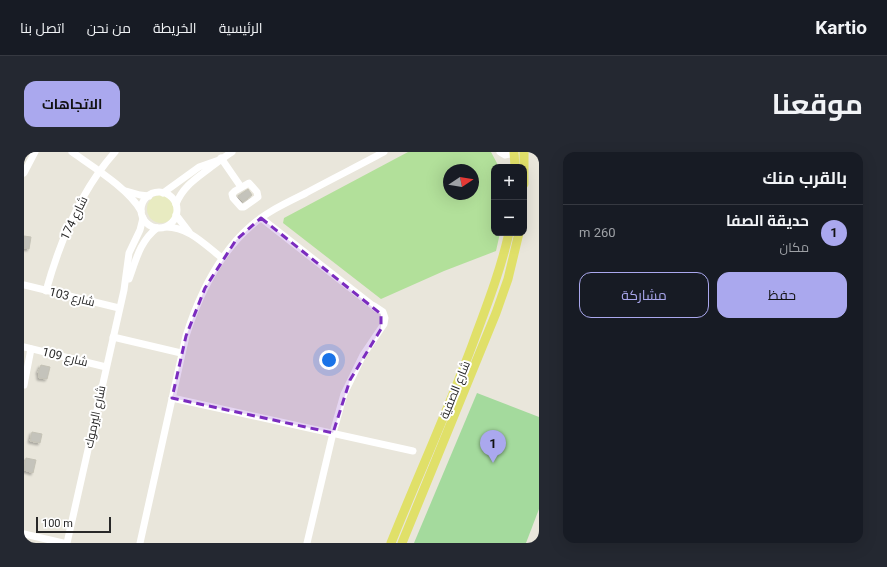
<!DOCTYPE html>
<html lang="ar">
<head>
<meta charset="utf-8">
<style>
  body { margin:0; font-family:Roboto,Cairo,sans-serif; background:#242831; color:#f1f3f6; direction:rtl }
  .controls { position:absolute; right:12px; top:12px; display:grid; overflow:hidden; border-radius:8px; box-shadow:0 4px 16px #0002 }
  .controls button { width:36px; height:36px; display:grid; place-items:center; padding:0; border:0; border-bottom:1px solid #363941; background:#171b24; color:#f1f3f6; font:20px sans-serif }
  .compass { position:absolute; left:419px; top:12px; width:36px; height:36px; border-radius:50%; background:#171b24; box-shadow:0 4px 16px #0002; rotate:78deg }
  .scale { position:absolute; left:12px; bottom:10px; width:75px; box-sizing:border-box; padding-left:4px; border:2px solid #282828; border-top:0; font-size:11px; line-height:14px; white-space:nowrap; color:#282828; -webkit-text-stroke:3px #fff; paint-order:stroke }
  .you { position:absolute; left:305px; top:208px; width:14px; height:14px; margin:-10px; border:3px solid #fff; border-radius:50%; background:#1a73e8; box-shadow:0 0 0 6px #1a73e833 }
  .badge { display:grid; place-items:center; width:26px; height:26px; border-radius:50%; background:#aaa8ee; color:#111; font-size:13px; font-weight:700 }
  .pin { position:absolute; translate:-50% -33px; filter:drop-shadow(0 1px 2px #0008) }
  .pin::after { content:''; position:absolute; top:21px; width:14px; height:12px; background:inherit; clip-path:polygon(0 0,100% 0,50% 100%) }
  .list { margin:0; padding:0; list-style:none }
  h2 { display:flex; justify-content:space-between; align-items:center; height:52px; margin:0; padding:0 16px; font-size:17px }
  h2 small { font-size:13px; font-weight:400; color:#9ea1a6 }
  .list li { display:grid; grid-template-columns:26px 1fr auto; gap:12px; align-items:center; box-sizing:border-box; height:56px; padding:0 16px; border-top:1px solid #363941 }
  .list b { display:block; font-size:15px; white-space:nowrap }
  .list p { margin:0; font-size:13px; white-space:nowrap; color:#9ea1a6 }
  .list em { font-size:13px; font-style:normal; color:#9ea1a6 }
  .actions { display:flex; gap:8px; padding:12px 16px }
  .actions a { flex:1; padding:9px 0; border:1px solid #aaa8ee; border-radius:12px; text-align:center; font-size:14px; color:#aaa8ee }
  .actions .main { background:#aaa8ee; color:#111 }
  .map { position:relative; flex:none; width:515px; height:391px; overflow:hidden; direction:ltr; border-radius:12px }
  header { display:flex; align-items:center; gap:24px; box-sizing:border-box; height:56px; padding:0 20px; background:#171b24; border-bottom:1px solid #363941 }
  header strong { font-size:19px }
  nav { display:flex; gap:22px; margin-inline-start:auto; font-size:14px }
  .intro { display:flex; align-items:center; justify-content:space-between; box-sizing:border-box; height:96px; padding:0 24px }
  h1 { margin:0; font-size:28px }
  .button { padding:10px 18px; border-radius:12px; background:#aaa8ee; color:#111; font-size:14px; font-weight:700 }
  main { display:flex; gap:24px; padding:0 24px }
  aside { flex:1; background:#171b24; border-radius:12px; box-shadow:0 4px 16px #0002 }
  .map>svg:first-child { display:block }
  .green { fill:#a4da9d }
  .sand { fill:#e8ebc1 }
  .pitch { fill:#b2e09a; fill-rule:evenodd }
  .building { fill:#c4c3bb; stroke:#c4c2b5; filter:url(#shadow) }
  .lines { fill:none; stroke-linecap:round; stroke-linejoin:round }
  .minor { stroke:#fff; stroke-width:7 }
  .major { stroke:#e0e069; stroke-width:9 }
  .marked { fill:#7b2cbf; fill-opacity:0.2; stroke:#7b2cbf; stroke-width:3; stroke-dasharray:8 5; stroke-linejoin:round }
  .labels { text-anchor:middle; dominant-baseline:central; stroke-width:4; stroke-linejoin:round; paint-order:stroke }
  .street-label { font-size:12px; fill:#282828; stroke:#fff }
</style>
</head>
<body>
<header>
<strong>Kartio</strong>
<nav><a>الرئيسية</a><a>الخريطة</a><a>من نحن</a><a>اتصل بنا</a></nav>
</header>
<div class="intro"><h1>موقعنا</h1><a class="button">الاتجاهات</a></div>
<main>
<aside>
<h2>بالقرب منك<small></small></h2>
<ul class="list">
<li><span class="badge">1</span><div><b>حديقة الصفا</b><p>مكان</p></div><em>260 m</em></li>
</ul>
<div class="actions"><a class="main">حفظ</a><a>مشاركة</a></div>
</aside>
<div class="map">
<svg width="515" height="391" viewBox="0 0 515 391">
  <defs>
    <filter id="shadow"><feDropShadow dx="-2" dy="2" stdDeviation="1" flood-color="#0004"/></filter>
  </defs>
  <rect width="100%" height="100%" fill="#e9e6db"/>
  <polygon class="green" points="453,241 515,265 515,357 502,391 390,391"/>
  <circle class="sand" cx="137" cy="57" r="14"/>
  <path class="pitch" d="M384,0H467L475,15H470V81H476L472,99L420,119L357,147L259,71L260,66ZM425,18H449V42H425Z"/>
  <g class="building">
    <polygon points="224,37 228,43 219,50 214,44"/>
    <polygon points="0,84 7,85 5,97 0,96"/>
    <polygon points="17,213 26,215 23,227 15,226 15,222 14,220"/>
    <polygon points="8,280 18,282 16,291 6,289"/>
    <polygon points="2,306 12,308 9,321 0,318"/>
  </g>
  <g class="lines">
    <g class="minor">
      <path d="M48,0C69,15 105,37 117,59"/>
      <polyline points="476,0 481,3 491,1"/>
      <polyline points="197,6 217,35"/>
      <polyline points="0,21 11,0"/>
      <polygon points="225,31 233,40 234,45 220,55 217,55 209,46 208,42 211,39"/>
      <polyline points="102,39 116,43 125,44"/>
      <circle cx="135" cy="58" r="18"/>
      <polyline points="139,41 175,15 195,8"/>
      <path d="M152,52C159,34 173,26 187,15C194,10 200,5 208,0"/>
      <polyline points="152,63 165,80"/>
      <polyline points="237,66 353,157"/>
      <path d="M142,75C165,75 181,93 198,106"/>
      <path d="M105,127C112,108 116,89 133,76"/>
      <polyline points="0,133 95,156"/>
      <path d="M22,139C36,89 56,39 91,0"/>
      <polyline points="89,185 157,201"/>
      <polyline points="0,195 82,215"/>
      <polyline points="0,233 7,197"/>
      <polyline points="148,246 389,299"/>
      <polyline points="0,382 39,391"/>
      <polyline points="43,391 100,138 105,101 116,78 119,66"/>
      <path d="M116,391L162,184C175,143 194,102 228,73C244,59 264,50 282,41C308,27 334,14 360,0"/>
      <polyline points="283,391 309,281 320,242 339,203 360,172 361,166 359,160 350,154"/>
    </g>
    <g class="major">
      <polyline points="490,0 491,15"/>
      <polyline points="500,32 500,0"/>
      <path d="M367,391C394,324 424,258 449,191C463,153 476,120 485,81"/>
      <polyline points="378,391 472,161 484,127 495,81"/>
    </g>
  </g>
  <path class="marked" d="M237,66L357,162V177L326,228L309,281L148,246L162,184L181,136L212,88Z"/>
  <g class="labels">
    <g class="street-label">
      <text transform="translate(50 66) rotate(-64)">شارع 174</text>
      <text transform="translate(48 145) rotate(14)">شارع 103</text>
      <text transform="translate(41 205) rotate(14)">شارع 109</text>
      <text transform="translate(431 238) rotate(-68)">شارع الصفية</text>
      <text transform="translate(71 265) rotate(-78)">شارع اليرموك</text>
    </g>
  </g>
</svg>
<div class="controls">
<button>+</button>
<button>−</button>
</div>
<svg class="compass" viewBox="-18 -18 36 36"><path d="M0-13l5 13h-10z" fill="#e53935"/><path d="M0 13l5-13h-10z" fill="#9ea1a6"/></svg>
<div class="scale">100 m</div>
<div class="you"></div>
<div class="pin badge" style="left:469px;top:311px">1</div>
</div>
</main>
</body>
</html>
